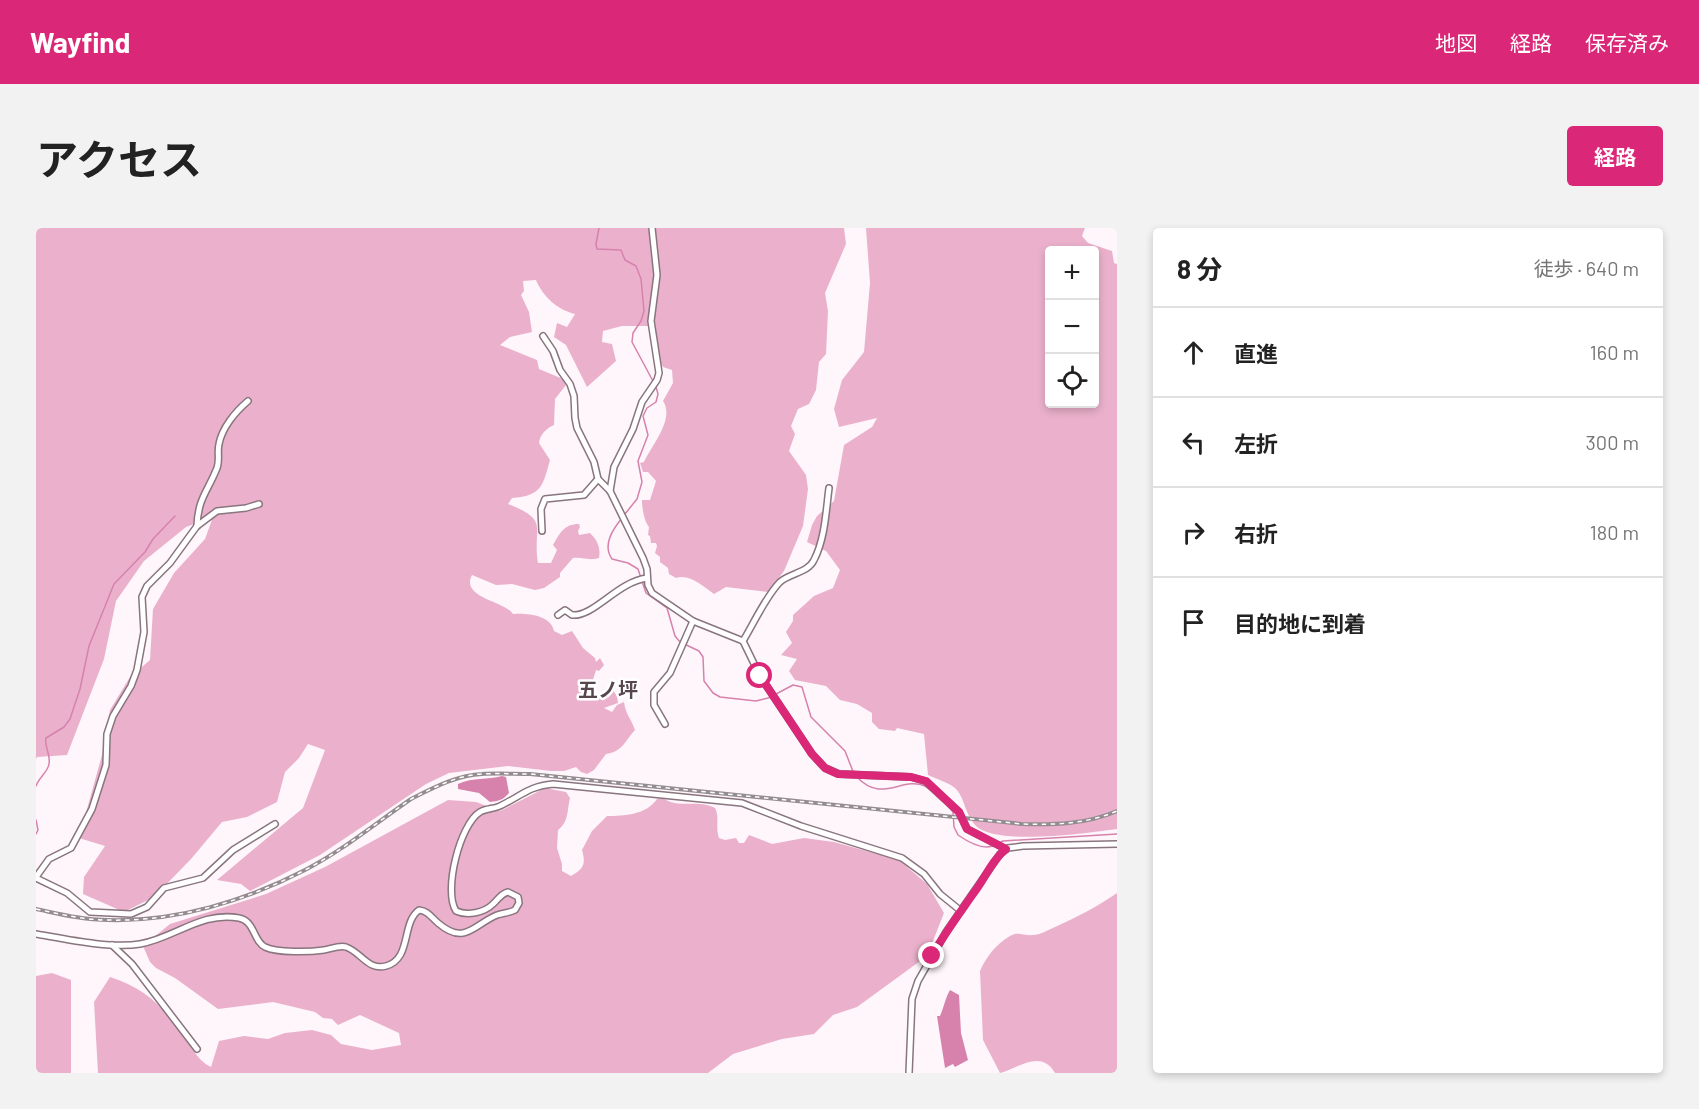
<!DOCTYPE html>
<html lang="ja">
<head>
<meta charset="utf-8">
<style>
  body { margin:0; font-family:Barlow,"Noto Sans JP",sans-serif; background:#f2f2f2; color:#222 }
  .controls { position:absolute; right:18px; top:18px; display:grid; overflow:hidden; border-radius:6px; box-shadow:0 3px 9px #0003 }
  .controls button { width:54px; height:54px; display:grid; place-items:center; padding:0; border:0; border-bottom:2px solid #e0e0e0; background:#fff; color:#222; font:30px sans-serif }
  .stop { position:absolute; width:18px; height:18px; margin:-14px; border:4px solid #db2777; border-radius:50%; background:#fff }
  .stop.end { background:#db2777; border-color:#fff; box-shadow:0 2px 6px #0008 }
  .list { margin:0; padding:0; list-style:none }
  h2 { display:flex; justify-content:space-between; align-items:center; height:78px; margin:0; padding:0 24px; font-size:26px }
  h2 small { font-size:20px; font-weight:400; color:#767676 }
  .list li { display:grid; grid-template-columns:39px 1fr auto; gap:18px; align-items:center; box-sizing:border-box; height:90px; padding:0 24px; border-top:2px solid #e0e0e0 }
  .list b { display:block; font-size:22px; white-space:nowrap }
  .list em { font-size:20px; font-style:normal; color:#767676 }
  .icon { flex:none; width:33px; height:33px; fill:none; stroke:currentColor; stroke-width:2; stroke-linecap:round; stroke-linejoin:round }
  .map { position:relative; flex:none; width:1081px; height:845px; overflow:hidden; border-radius:6px }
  header { display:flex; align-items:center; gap:36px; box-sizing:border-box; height:84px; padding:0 30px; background:#db2777; color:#fff }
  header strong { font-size:28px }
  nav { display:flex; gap:33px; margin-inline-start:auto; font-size:21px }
  .intro { display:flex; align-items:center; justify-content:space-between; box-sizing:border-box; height:144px; padding:0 36px }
  h1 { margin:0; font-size:42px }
  .button { padding:15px 27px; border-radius:6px; background:#db2777; color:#fff; font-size:21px; font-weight:700 }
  main { display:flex; gap:36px; padding:0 36px }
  aside { flex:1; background:#fff; border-radius:6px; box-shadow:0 3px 9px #0003 }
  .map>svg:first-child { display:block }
  .green { fill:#ebb1cc; fill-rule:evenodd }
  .water { fill:#d682ad }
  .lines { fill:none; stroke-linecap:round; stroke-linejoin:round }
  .stream { stroke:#d682ad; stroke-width:1.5 }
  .minor-casing { stroke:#88757e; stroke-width:8 }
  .minor { stroke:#fff; stroke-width:5 }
  .rail-casing { stroke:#948c90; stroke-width:4 }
  .rail { stroke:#fff; stroke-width:1.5; stroke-dasharray:4.5; stroke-linecap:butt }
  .route { stroke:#db2777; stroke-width:8 }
  .labels { text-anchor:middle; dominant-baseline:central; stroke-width:5; stroke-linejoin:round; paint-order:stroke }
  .neighbourhood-label { font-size:20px; font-weight:bold; fill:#57464e; stroke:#fff }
</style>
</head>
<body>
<header>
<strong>Wayfind</strong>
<nav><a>地図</a><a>経路</a><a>保存済み</a></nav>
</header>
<div class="intro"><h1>アクセス</h1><a class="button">経路</a></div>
<main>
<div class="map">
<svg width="1081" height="845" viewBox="0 0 1081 845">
  <rect width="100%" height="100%" fill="#fef6fa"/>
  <g class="green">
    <path d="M0,0H808L810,16L789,65L792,83L790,126L783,134L780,162L773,176L762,181L755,198L759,206L753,223L770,247L772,261L767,298L748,343L732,364L690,359L678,366C668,359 653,345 640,350L633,346L632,340L624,334V329L619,325L621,318L620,315H615L614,308L612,307L613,299C608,293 606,280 606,272H614L620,253L612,244H607L604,235L608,234C616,217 639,191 627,173L637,155L636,142L627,139L624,134L618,98H586L567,103L566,114L576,116L580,133L551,159L530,117L518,109L521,95L531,99L539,86C522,82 507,69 500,52L487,53L488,63L485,67L493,84L496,104L474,109L464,117L501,132L503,141L527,151L530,157L519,171L518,197C511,200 504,206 503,215L514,232C507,257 506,268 476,270L472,276C515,293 496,298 502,335H515L521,322L517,317C524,305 528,296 543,296L544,299L542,303L543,307L554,305C561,312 565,319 563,330C553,333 547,329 537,330L524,345V349L508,360L499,362L476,356L460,357L436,347C424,370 469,373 477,386C491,385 515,387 518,403L526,407L536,403L547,420L559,430L560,434L564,430L568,437L563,443L560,442L554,461L561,469L562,466L576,461L581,468L582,475L568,480L576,484L581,477L588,474C590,488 595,490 599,502C589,513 586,524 570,526L558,542L551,546L545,544L540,539L528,543H515L472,538L413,545L390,556L284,627L214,663L205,656L181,652L267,580L289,522L272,516L263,530L249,544L241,574L211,589L186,594L155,631L118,669L88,684L47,666L48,649L69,618L43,610L66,527L74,482L94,449L114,432L117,381L138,345L169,311L177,289L150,299L108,333L80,373L68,431L31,527L1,529L0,531Z"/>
    <path d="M830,0H1049L1046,8L1052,15L1076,23L1078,35L1081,36V601C1052,605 961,618 940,598C930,589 929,572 921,562C915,555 900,551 892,547L888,506L861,500L859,503L843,501L836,494V485L821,476L804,472L790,458L759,452L753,443L761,431L745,427L756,415L750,404L757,393V387L778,368L797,360L804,342L790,323L771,314L776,297L781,288L798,273L808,217L836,199L841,190L803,199L798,181L806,152L828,124L834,55ZM1014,22H1058V176H1014Z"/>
    <path d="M509,560L530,564L534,570C531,582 533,594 522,602L521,620L526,636V643L535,648C548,641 550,636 546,622L556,603L571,588C588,588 610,587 621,571L627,570C641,581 663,571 679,580C684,589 679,600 683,610L689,612L700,610L703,615H708L713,607L736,616L768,610L798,614L863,632L891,656L908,685L891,728L821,779L797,787L778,806L746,811L697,826L672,845H62L58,774L74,749C104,758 125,776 143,801C153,814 160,832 175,839L183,813L208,808L232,811L249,805L276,802L295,807L305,816L336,822L365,817L363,805L324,787L302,797L296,791L287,790L279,784L237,774L182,781L139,750L120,740L114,734L107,718L134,696L230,666L289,639L412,572L440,574L464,583Z"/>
    <path d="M1081,665V845H1019C1005,820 981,841 964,845L947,812L944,743C950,729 960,716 974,708C982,703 988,708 997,707C1004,707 1012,702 1019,699C1041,689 1061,679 1081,665Z"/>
    <polygon points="16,745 35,752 35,845 0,845 0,748"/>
  </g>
  <g class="water">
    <path d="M466,548L470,549L473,565C467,572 463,573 454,574L443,565L422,561V556C438,549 451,552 466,548Z"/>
    <path d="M914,762L923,767L925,805L932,832L919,839L917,836L909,840L901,788H904C908,779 909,771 914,762Z"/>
  </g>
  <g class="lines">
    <g class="stream">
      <polyline points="563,0 560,16 561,21 585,22 589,32 600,38 605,51 608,83 605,93 597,105 596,114 618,155"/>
      <polyline points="589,286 601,271 606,254 602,233 612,207 607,188 611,180 620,174 622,166 620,159"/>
      <path d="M586,290C577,301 566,317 576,331L592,335L602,341L610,365L631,380L639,408L644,414L663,423L667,429L668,453L677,465L684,469L720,473L736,469"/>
      <polyline points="740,466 757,457 766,459 775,489 809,523 818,546"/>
      <path d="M821,549C846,576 866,548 889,558C897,562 911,577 917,584L918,599L922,607C932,614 947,623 959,617"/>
      <path d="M0,558C3,549 12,544 13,536C15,526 8,519 10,510L28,499L34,491L44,461L53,418L78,356L109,324L117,311L139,288"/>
      <polyline points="0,592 2,602 0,606"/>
      <polyline points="963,615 967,613 1081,606"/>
    </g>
    <defs>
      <g id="minor">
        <polyline points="507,108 517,123 524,142 534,156 538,168 539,190 541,200 558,234 562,251 574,263 607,330 611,341 612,357 616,365 657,393 707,413 724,448 776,526 789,540 803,546 875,549 889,553 923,584 931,601 970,621"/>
        <polyline points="574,263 578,239 597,201 606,174 621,152 623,145 615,93 621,47 616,0"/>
        <path d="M161,298C162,270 172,263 181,240C184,232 181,224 183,216C186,200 199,184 212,173"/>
        <polyline points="506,303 505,281 509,271 548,267 562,251"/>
        <path d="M522,387L529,382L536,387C558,389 581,354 611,350"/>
        <path d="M707,413C718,395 730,368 744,354C754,345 772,345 778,332C789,311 790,283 793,260"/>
        <polyline points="629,496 618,477 618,464 634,445 657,393"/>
        <polyline points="0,649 13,631 35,620 56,581 70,537 71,506 77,488 95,458 101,442 108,404 106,369 111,358 134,335 161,298 181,283 210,280 223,276"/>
        <polyline points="0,650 31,665 54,684 95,686 111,679 128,660 167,650 197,622 239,596"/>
        <path d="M0,706C29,711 75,721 104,716C139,710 165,683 203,690C219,693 217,713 229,719C242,725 274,724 288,722C295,721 303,717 310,719C325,724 332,743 350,738C376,731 365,695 383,682C392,683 395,689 402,695C429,718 437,697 461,687C467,685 473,685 479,682L483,675L482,669L472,664C464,666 463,671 457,676C448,685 431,688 420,683C407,663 424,596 444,584C450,580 460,581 466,577C486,567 494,558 517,556L706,575L765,598L866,630L888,646L904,666L925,683"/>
        <polyline points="76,717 96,736 161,821"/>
        <polyline points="873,845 876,771 882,753 910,704 964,626 972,620 987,618 1081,616"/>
      </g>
    </defs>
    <use href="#minor" class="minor-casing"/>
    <use href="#minor" class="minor"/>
    <defs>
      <path id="rail" d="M0,681C24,686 47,692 72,692C140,694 209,673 269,642C306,623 340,595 375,571C397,560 421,547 446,546C462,545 478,546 494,546L986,596C1020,597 1050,596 1081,583"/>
    </defs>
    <use href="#rail" class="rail-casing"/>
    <use href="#rail" class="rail"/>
  </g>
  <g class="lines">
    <path class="route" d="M724,448L776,526L789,540L802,546L875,549L890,553L923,584L931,601L970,621C955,633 949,651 937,666C923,686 908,706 896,728"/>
  </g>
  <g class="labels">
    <g class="neighbourhood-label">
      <text x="572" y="461">五ノ坪</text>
    </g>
  </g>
</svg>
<div class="controls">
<button>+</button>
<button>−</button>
<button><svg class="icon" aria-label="locate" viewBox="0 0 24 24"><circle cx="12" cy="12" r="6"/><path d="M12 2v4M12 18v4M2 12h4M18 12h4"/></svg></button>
</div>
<div class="stop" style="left:724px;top:448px"></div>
<div class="stop end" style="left:896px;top:728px"></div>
</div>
<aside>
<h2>8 分<small>徒歩 · 640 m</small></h2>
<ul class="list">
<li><svg class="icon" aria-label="ahead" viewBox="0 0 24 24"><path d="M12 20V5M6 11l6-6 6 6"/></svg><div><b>直進</b></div><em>160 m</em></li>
<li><svg class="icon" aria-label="left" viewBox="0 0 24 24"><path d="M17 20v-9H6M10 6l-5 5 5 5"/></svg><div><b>左折</b></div><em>300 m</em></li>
<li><svg class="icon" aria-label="right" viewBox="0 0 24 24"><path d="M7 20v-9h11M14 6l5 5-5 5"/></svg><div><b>右折</b></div><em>180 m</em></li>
<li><svg class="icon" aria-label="arrive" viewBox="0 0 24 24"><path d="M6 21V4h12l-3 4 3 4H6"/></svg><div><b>目的地に到着</b></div></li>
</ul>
</aside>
</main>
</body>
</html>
